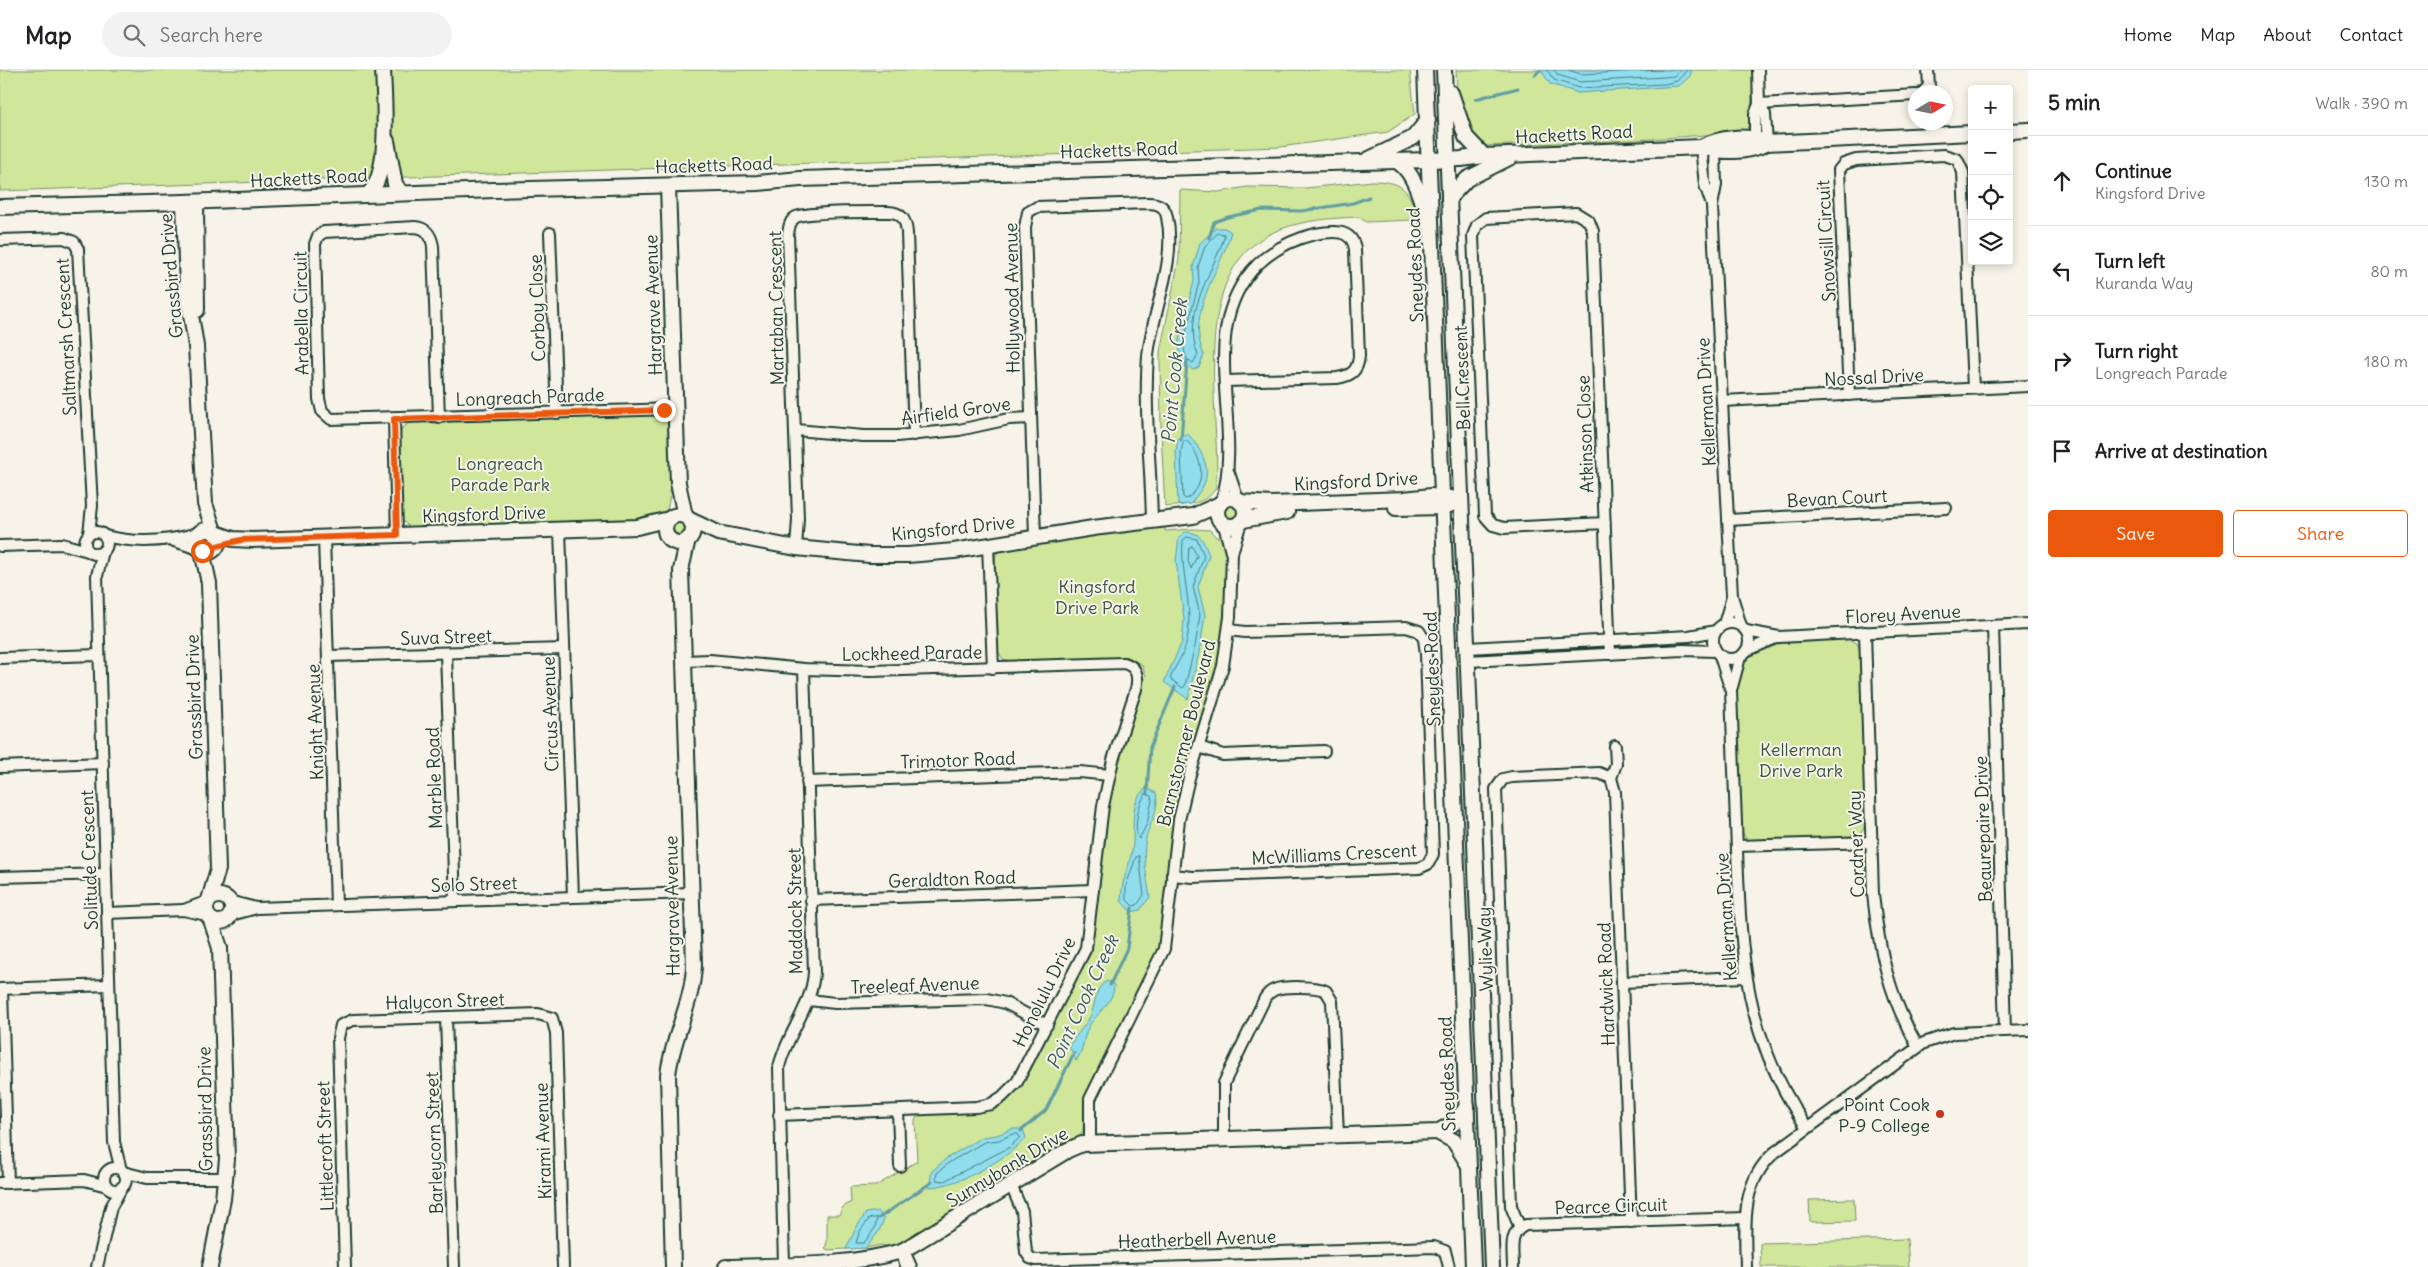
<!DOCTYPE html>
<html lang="en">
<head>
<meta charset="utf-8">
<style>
  body { margin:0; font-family:Delius,sans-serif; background:#f2f2f2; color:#202124 }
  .controls { position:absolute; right:15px; top:15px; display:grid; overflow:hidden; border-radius:5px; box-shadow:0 2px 8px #0003 }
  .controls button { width:45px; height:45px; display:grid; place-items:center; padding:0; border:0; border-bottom:1px solid #e0e0e0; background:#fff; color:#202124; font:25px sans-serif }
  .compass { position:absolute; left:1908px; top:15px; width:45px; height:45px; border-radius:50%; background:#fff; box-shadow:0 2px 8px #0003; rotate:80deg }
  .stop { position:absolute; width:15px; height:15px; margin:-11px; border:4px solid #ea580c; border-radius:50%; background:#fff }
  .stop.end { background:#ea580c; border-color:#fff; box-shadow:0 1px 5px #0008 }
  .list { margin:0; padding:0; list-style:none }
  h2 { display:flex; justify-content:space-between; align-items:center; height:65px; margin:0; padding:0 20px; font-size:21px }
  h2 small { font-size:16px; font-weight:400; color:#757577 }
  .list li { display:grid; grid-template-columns:32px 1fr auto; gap:15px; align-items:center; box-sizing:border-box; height:90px; padding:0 20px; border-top:1px solid #e0e0e0 }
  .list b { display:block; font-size:19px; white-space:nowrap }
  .list p { margin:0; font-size:16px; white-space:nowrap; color:#757577 }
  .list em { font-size:16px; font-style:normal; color:#757577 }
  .actions { display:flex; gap:10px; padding:15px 20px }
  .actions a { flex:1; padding:11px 0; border:1px solid #ea580c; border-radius:5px; text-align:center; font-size:18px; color:#ea580c }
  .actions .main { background:#ea580c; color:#fff }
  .icon { flex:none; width:28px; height:28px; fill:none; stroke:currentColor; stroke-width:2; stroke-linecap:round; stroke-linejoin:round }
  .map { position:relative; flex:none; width:2028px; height:1197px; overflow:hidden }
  header { display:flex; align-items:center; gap:30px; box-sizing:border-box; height:70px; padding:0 25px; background:#fff; border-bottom:1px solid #e0e0e0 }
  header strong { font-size:24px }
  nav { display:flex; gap:28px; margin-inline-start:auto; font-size:18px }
  .search { width:350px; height:45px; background:#f2f2f2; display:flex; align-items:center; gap:12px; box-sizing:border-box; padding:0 18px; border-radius:28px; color:#757577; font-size:19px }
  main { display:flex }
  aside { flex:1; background:#fff }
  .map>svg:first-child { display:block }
  .green { fill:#cfe69b; stroke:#779268 }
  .water { fill:#8fdded; stroke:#629da3 }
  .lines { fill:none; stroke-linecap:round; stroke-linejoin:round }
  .shore { stroke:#4c7d7e; stroke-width:1 }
  .stream { stroke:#629da3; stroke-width:3 }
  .street-casing { stroke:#1f3d34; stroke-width:14 }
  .secondary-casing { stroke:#1f3d34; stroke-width:18 }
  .street { stroke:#f7f3e8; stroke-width:10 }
  .secondary { stroke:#f7f3e8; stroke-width:14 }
  .route { stroke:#ea580c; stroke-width:6 }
  .poi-dot { fill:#c8321e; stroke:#f7f3e8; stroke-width:2 }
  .labels { text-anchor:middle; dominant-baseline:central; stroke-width:4; stroke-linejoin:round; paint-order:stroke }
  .street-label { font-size:18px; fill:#1f3d34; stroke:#f7f3e8 }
  .park-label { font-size:18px; fill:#395643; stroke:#f7f3e8 }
  .poi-label { font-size:18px; fill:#1f3d34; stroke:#f7f3e8; text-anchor:end }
  .water-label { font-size:19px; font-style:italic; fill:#355d59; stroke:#f7f3e8 }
</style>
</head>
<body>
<header>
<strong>Map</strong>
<div class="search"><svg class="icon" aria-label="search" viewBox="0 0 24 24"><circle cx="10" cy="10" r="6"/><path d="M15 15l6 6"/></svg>Search here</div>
<nav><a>Home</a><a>Map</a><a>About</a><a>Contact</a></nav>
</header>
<main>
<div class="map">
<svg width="2028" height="1197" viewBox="0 0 2028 1197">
  <rect width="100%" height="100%" fill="#f7f3e8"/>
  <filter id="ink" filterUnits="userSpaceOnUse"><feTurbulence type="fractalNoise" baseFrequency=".02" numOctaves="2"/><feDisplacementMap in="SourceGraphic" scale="10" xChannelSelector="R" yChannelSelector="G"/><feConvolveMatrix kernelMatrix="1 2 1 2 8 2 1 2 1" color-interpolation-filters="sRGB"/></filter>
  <g filter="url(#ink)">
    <g class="green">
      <polygon points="0,0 1410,0 1415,44 1388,62 1280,77 0,121"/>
      <polygon points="1456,0 1753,0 1751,51 1746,60 1734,63 1636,70 1486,76 1474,71 1457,25"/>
      <path d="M1372,111C1401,111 1411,119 1416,148L1413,150L1366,152L1359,147C1333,148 1305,150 1281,159C1203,188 1213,286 1215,352C1216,373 1218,396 1216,417C1209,435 1182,435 1165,437L1161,362L1160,282L1179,189L1180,120L1218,122L1247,117L1306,118Z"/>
      <path d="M655,345L662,346C666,349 668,351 669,355C673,372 673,431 665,444L652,450L410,458L403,451L399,366L402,358L409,353Z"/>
      <circle cx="1231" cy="442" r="6"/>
      <circle cx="679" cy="459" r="5.5"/>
      <polygon points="1165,455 1165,461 1193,459 1210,460 1216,467 1223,467 1226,482 1227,511 1221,573 1215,605 1185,700 1176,737 1160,875 1149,901 1085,1028 1083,1062 1077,1069 1062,1075 904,1172 891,1177 881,1175 866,1178 828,1180 825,1178 827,1172 827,1145 839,1145 843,1137 851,1132 850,1117 876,1116 917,1091 915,1050 918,1045 984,1041 999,1035 1015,1023 1025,1011 1090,881 1093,868 1110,723 1124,668 1146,606 1142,595 1130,588 1013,592 1003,589 997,580 995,492 996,484 1003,479 1092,464"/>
      <polygon points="1848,569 1857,573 1861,583 1865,756 1860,765 1853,766 1747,771 1739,755 1736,616 1748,585 1775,573"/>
      <polygon points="1854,1129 1855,1151 1810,1152 1809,1130"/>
      <polygon points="1907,1169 1909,1197 1761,1197 1760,1173"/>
    </g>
    <g class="water">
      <polygon points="1541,0 1692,0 1690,6 1679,16 1578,23 1550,14"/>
      <path d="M1216,158H1225L1231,162C1220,202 1185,244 1204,285L1199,297L1193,300L1182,291L1178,274L1194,211L1193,197L1200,173Z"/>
      <path d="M1187,363C1199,376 1212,397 1204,414C1201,421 1195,427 1191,434L1178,435L1176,382L1178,368Z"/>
      <path d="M1185,462C1202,462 1203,471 1209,485L1198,517L1205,545L1200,578L1188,629L1164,612L1182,572L1184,549L1176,491L1179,467Z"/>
      <path d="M1146,718L1156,723C1160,739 1150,753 1146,768C1142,787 1147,808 1150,827L1140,840L1131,842L1121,831C1121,813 1128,799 1132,781C1136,761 1127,733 1146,718Z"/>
      <path d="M1107,911L1114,915C1114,934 1096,942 1088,958C1083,968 1085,977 1076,991L1069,976C1075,966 1089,952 1092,942C1096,931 1095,917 1107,911Z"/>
      <path d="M1012,1059H1023L1026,1068C1005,1090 959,1116 929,1117L932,1101L947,1088L982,1067L997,1065Z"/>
      <polygon points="878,1141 884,1149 879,1161 866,1178 846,1179 856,1158 866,1143"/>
    </g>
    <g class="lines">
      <g class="shore">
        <polyline points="1547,0 1554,10 1579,18 1665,14 1677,11 1687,0"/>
        <polyline points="1554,0 1558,5 1580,12 1664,7 1674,6 1680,0"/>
        <polyline points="1568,0 1581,4 1662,0"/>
        <path d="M1218,163L1224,164V168C1211,205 1182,245 1198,285L1193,293L1186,288L1183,274L1199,212L1198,197L1205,176Z"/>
        <path d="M1184,371H1187C1203,387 1208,416 1186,429L1183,427L1181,382Z"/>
        <path d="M1187,467L1197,469L1204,486L1193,517L1200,545L1195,576L1185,616L1183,618L1170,609C1174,597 1183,587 1186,574C1195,540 1180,505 1183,471Z"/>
        <polygon points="1192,476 1197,486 1191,499 1188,491 1189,478"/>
        <path d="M1146,724L1151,726L1152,730L1147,754L1139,769C1133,760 1138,732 1146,724Z"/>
        <polygon points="1139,786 1144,825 1137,835 1133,836 1126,829 1126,816 1136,787"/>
        <polygon points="1013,1064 1018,1064 1020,1067 1010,1077 944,1111 936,1110 937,1103 950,1092 984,1072 999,1070"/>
        <polygon points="877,1148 875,1158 864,1173 856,1173 860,1161 869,1149"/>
      </g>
      <g class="stream">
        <polyline points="1535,5 1540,0"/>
        <polyline points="1475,29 1518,18"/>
        <polyline points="1209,168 1214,152 1228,147 1262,140 1301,141 1353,133 1369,127"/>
        <polyline points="1181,370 1187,291"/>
        <polyline points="1147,723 1150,677 1175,617"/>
        <polyline points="1110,915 1127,878 1132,838"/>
        <polyline points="1021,1061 1046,1040 1074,983"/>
        <polyline points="879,1148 932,1112"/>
      </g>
      <defs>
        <g id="street">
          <polyline points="1923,22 1929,16 1928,0"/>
          <polyline points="1759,34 1916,25"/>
          <polyline points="1759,34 1765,44 1767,73"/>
          <polyline points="1755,67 1755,44 1759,34 1758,0"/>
          <polyline points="1701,77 1705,115 1712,135"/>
          <polyline points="1715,81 1716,115 1712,136 1732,526 1741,556"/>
          <polyline points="550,163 557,343"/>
          <polyline points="0,170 64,168 74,172 78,179 92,436 89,464"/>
          <polyline points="1849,325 1839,100 1844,94 1856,90 1944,85 1957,89 1963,102 1973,318"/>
          <polyline points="1722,331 2028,316"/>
          <path d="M439,347L433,176C431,165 427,158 415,157L324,162L318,166L315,174L319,329L322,341L331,349L675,339"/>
          <polyline points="394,349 397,465"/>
          <polyline points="796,360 863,366 897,366 959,360 1009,349 1031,348"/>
          <polyline points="1229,403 1238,430"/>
          <path d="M1221,433C1246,356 1193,258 1258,194C1274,179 1294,169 1315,164C1331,161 1352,158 1355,179L1359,286C1358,301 1351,306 1337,308L1226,311"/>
          <polyline points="1728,450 1946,438"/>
          <polyline points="1605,453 1504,458 1493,455 1485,446 1473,166 1477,155 1486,148 1576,143 1589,151 1593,161 1609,561 1610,584"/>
          <polyline points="1224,455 1231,482"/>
          <polyline points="560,460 573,827"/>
          <circle cx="96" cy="473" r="11"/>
          <path d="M105,466C137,474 167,472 198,463"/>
          <path d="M1035,467L1025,157L1028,142L1037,137L1148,133C1158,133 1165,136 1167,147C1177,194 1152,240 1148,286C1144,340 1151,396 1152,451"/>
          <polyline points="324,468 336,835"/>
          <polyline points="174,471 199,479"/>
          <polyline points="0,476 62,474 88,481"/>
          <polyline points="988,476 993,598"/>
          <path d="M796,478L798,449L788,164C789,157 790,150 796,147C808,141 871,142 888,142C902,142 906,150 907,163L914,365"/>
          <polyline points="103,481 97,506 114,1072 121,1100"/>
          <circle cx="1731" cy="571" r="18"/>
          <polyline points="1724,554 1732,527"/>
          <polyline points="1993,556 2005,961"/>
          <polyline points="1746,561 1779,567 2028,554"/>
          <path d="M1865,562L1873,824C1879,880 1889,927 1918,977"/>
          <polyline points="1468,578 1689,566 1716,561"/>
          <polyline points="1746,581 1778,567"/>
          <polyline points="446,583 455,831"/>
          <polyline points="329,586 564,579"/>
          <path d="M1720,586L1731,621C1733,674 1735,727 1737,780C1741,887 1744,966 1807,1058"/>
          <polyline points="0,588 99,585"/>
          <path d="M684,591L710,590L804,599L870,601L1124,593C1137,597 1139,606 1136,619L1113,690L1103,736L1086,878L1017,1012L1002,1027L991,1034L976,1037L779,1045"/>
          <polyline points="1468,591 1683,580 1715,581"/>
          <polyline points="1732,617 1740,587"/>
          <polyline points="1615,676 1616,694 1611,708 1615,722 1631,1152"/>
          <polyline points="1199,677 1223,685 1324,681"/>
          <polyline points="0,697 103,693"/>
          <polyline points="807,712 1080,702 1109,705"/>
          <polyline points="1737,776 1873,772"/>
          <polyline points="1172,805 1193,807 1419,798 1428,794 1433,784 1426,584 1424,569 1419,561 1406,557 1245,562 1229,560"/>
          <polyline points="0,807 106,804"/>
          <polyline points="811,830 1093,820"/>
          <polyline points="229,831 256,838"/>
          <polyline points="184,840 208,831"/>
          <polyline points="107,843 183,840 207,845"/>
          <polyline points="231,845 257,838 692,823"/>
          <polyline points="1622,912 1745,907"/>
          <polyline points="0,919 109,915"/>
          <polyline points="2,919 8,1113"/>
          <polyline points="809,930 835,933 987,929 1005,933 1047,955"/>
          <polyline points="446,947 454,1197"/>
          <polyline points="898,1041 900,1096"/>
          <path d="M1224,1068V1013L1265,928C1267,925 1269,922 1274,920C1283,916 1317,916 1326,921L1332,931L1338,1065"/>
          <polyline points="1090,1073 1090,1029 1164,879 1179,750 1189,708 1223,596 1230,547 1232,483 1241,452"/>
          <circle cx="115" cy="1109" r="11"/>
          <polyline points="123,1102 147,1108 226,1108"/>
          <polyline points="0,1113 84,1110 107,1116"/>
          <polyline points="1011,1115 1022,1141 1026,1182 1030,1188 1036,1190 1434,1177 1445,1181 1449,1197"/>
          <polyline points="1520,1158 1511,1136 1496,719 1503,709 1512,707 1599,703 1611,708"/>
          <path d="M784,1195L779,997C787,963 812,937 814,902L804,599"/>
          <polyline points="97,1197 111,1137 122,1117"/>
          <polyline points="345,1197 338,968 341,955 353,950 538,944 552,948 556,963 563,1197"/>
          <path d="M1513,1197C1513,1181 1508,1161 1526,1155L1745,1148"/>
          <path d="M1746,1197C1745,1156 1740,1114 1774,1083L1924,973L1954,963L2028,960"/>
        </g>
        <g id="secondary">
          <polyline points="1425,0 1473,1197"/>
          <polyline points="1444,0 1492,1197"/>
          <polyline points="1451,23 1466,67 1484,86"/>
          <polyline points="2009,61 2028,60"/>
          <polyline points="387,71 395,114 401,123"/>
          <path d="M1701,77C1720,67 1747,64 1767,73"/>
          <polyline points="1367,90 1413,68 1428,50"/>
          <path d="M1398,92C1416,104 1422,134 1428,154"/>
          <polyline points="668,116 678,413 685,446"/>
          <path d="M368,124C391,106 384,28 383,0"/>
          <polyline points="1449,128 1467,109 1511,87"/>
          <polyline points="184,132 187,220 196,276 205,434 214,461"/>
          <polyline points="196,132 197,240"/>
          <path d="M0,137L184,132L494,120L758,113L800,109L1461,89L1484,86L1701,77C1722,83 1748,83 1767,73L1972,63"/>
          <circle cx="1231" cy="442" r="14"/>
          <polyline points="1240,432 1272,434 1404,429 1431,426 1451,428"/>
          <polyline points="1396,438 1444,437 1452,434"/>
          <circle cx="679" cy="459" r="14"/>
          <polyline points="690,450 718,463 796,478 869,485 908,485 954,481 1093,458 1193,446 1220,434"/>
          <polyline points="1243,450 1287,442"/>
          <circle cx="207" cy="471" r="11"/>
          <polyline points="216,463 233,469 252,470 637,457 669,449"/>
          <polyline points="202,481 209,513 218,799 209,830"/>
          <circle cx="219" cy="839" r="13"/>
          <polyline points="1437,1062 1454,1071 1468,1094"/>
          <polyline points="902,1181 909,1197"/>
          <polyline points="210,1197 223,1129 227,1089 220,878 211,850"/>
          <path d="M673,1197L668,1005C672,967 693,933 694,895L681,500L688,469"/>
          <path d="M726,1197C785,1195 846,1197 902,1181L1068,1080L1082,1074L1437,1062L1454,1053L1467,1037"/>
        </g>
      </defs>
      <use href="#street" class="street-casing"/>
      <use href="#secondary" class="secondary-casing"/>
      <use href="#street" class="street"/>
      <use href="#secondary" class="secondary"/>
    </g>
  </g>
  <g class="lines" filter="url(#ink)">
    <polyline class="route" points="202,481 209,482 217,476 241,470 397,465 394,349 664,340"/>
  </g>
  <circle class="poi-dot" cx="1940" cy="1044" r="5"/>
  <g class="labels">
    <g class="street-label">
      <text transform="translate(1574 64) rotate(-3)">Hacketts Road</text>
      <text transform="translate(1119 80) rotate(-2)">Hacketts Road</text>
      <text transform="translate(714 95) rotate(-2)">Hacketts Road</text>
      <text transform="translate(309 108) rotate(-3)">Hacketts Road</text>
      <text transform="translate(1826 171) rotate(-93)">Snowsill Circuit</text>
      <text transform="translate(1415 195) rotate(-92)">Sneydes Road</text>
      <text transform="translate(171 206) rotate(-95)">Grassbird Drive</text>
      <text transform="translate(1012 228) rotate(-91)">Hollywood Avenue</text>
      <text transform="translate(653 235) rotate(-92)">Hargrave Avenue</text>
      <text transform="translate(537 238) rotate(-92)">Corboy Close</text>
      <text transform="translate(776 238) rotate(-91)">Martaban Crescent</text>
      <text transform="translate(301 243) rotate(-91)">Arabella Circuit</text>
      <text transform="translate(66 267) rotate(-93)">Saltmarsh Crescent</text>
      <text transform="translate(1874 307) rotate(-3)">Nossal Drive</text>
      <text transform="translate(1462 308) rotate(-92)">Bell Crescent</text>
      <text transform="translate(530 327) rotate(-2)">Longreach Parade</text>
      <text transform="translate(1706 332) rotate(-93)">Kellerman Drive</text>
      <text transform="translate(956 341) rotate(-8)">Airfield Grove</text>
      <text transform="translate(1585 364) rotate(-92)">Atkinson Close</text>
      <text transform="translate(1356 411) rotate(-3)">Kingsford Drive</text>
      <text transform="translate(1837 428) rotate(-3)">Bevan Court</text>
      <text transform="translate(484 444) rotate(-2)">Kingsford Drive</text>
      <text transform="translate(953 458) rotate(-6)">Kingsford Drive</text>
      <text transform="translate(1903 544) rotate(-3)">Florey Avenue</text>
      <text transform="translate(446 567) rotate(-2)">Suva Street</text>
      <text transform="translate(912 583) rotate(-1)">Lockheed Parade</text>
      <text transform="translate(1432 599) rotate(-92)">Sneydes Road</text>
      <text transform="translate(194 627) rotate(-92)">Grassbird Drive</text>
      <text transform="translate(550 644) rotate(-92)">Circus Avenue</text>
      <text transform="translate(315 652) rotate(-92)">Knight Avenue</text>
      <text transform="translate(1186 663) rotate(-76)">Barnstormer Boulevard</text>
      <text transform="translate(958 690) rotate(-2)">Trimotor Road</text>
      <text transform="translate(434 708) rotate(-92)">Marble Road</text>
      <text transform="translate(1983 759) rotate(-92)">Beaurepaire Drive</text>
      <text transform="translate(1856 774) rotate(-92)">Cordner Way</text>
      <text transform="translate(1334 784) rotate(-3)">McWilliams Crescent</text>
      <text transform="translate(89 790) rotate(-92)">Solitude Crescent</text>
      <text transform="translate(952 809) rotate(-2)">Geraldton Road</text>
      <text transform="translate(474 814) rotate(-2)">Solo Street</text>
      <text transform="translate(672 836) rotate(-91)">Hargrave Avenue</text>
      <text transform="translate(795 841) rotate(-91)">Maddock Street</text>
      <text transform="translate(1726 847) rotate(-94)">Kellerman Drive</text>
      <text transform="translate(1485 879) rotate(-92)">Wylie Way</text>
      <text transform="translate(1606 914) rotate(-92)">Hardwick Road</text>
      <text transform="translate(915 915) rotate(-2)">Treeleaf Avenue</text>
      <text transform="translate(1044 922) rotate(-64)">Honolulu Drive</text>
      <text transform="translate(445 931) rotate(-2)">Halycon Street</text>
      <text transform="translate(1447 1004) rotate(-92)">Sneydes Road</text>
      <text transform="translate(205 1039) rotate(-91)">Grassbird Drive</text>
      <text transform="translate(543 1071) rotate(-92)">Kirami Avenue</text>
      <text transform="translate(434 1073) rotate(-92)">Barleycorn Street</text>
      <text transform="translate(325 1076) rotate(-92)">Littlecroft Street</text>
      <text transform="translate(1007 1097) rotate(-31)">Sunnybank Drive</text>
      <text transform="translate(1611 1136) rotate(-2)">Pearce Circuit</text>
      <text transform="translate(1197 1169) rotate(-2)">Heatherbell Avenue</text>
    </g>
    <g class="park-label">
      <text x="500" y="393">Longreach<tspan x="500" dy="21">Parade Park</tspan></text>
      <text x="1097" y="516">Kingsford<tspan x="1097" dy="21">Drive Park</tspan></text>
      <text x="1801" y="679">Kellerman<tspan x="1801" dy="21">Drive Park</tspan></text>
    </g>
    <g class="poi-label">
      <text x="1930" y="1034">Point Cook<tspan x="1930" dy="21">P-9 College</tspan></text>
    </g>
    <g class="water-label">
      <text transform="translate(1174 301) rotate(-85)">Point Cook Creek</text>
      <text transform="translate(1082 932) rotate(-65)">Point Cook Creek</text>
    </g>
  </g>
</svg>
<div class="controls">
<button>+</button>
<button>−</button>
<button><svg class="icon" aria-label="locate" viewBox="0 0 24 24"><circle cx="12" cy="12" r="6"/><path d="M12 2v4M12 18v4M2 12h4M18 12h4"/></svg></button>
<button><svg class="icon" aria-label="layers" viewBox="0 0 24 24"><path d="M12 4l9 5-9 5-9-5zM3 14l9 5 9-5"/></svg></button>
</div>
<svg class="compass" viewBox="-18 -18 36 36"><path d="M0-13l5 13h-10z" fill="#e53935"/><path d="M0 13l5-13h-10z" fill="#757577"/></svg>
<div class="stop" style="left:202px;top:481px"></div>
<div class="stop end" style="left:664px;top:340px"></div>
</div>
<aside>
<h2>5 min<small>Walk · 390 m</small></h2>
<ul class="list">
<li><svg class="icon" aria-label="ahead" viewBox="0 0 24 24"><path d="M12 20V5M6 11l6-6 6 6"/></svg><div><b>Continue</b><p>Kingsford Drive</p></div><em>130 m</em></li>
<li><svg class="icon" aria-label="left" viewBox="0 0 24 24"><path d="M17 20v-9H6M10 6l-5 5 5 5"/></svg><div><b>Turn left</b><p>Kuranda Way</p></div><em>80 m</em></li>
<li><svg class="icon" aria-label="right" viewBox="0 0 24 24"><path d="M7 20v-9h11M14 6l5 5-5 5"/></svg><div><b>Turn right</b><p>Longreach Parade</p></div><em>180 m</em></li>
<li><svg class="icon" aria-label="arrive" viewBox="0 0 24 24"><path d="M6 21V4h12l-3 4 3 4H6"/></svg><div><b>Arrive at destination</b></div></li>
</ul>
<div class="actions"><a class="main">Save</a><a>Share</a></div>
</aside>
</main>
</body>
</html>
